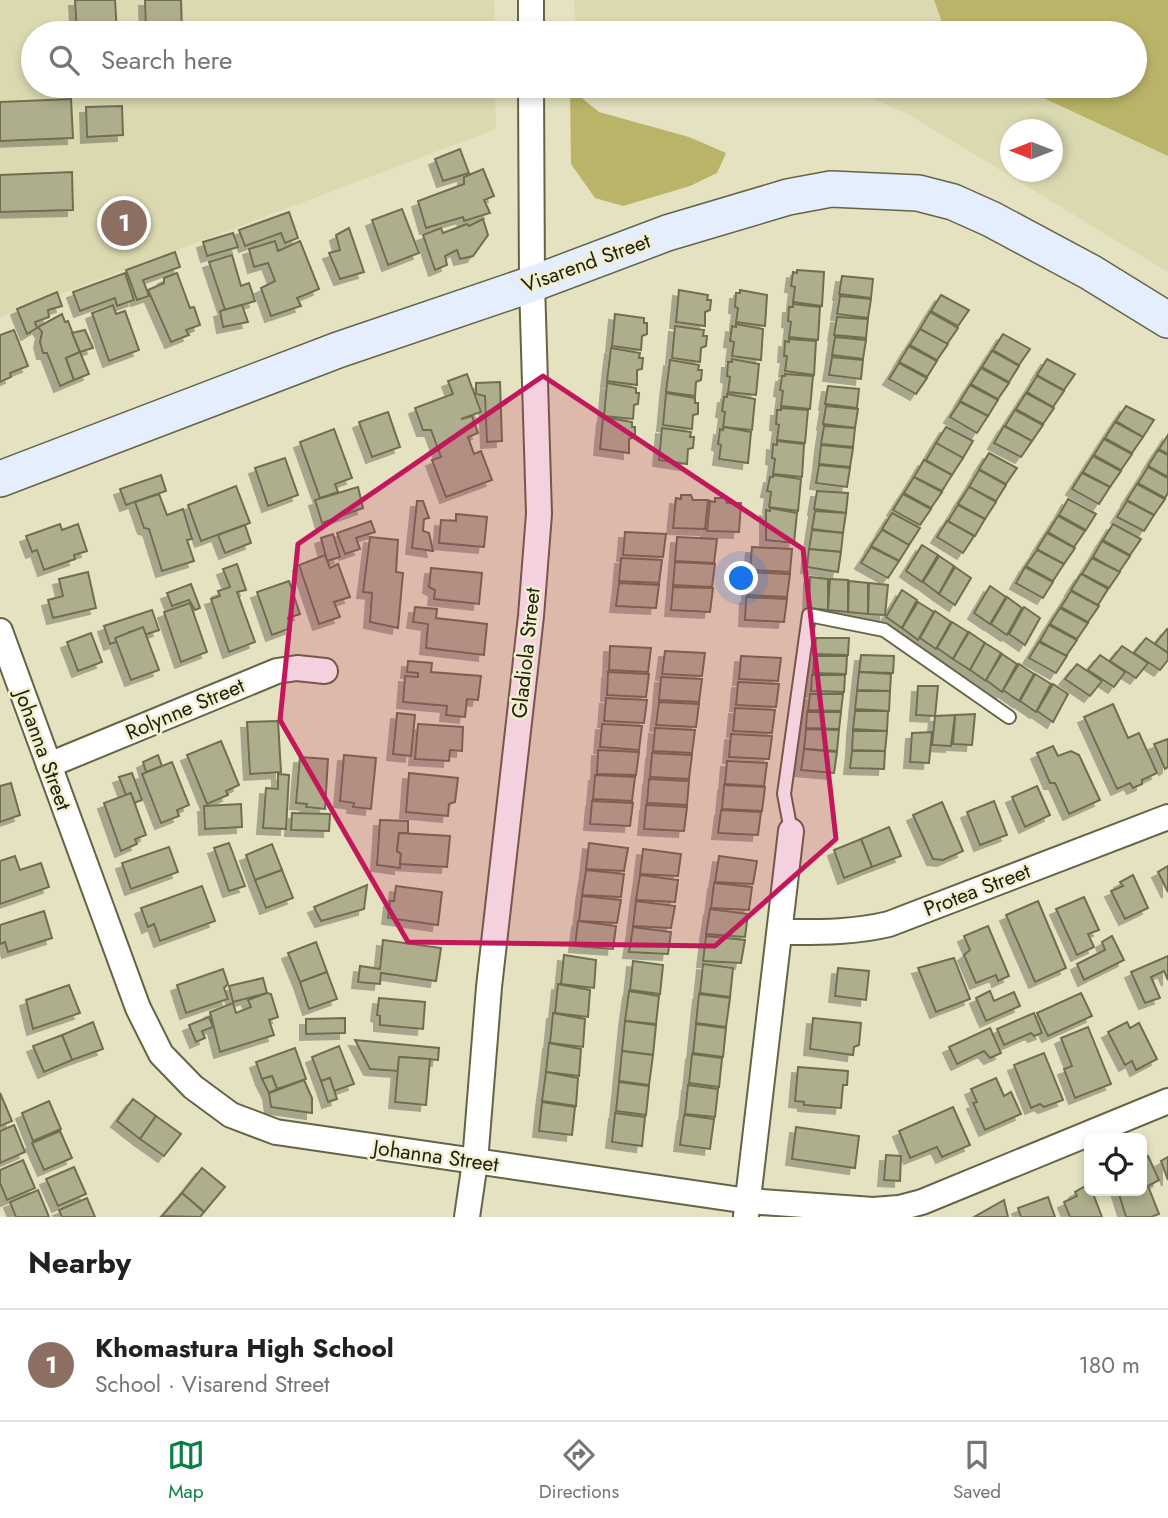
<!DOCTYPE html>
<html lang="en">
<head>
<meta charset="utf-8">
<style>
  body { margin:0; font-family:Jost,sans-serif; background:#f2f2f2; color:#202124 }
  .controls { position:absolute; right:21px; bottom:21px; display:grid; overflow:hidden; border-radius:10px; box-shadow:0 4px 10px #0003 }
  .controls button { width:63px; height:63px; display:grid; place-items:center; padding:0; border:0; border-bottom:2px solid #e0e0e0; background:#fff; color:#202124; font:35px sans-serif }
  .compass { position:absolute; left:1000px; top:119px; width:63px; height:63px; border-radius:50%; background:#fff; box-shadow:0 4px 10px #0003; rotate:270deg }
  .you { position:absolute; left:742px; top:579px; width:24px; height:24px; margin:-18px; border:5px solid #fff; border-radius:50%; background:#1a73e8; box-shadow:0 0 0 10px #1a73e833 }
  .badge { display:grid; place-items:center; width:46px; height:46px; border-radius:50%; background:#0b8043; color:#fff; font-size:23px; font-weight:700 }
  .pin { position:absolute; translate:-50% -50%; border:4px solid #fff; box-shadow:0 2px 7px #0006 }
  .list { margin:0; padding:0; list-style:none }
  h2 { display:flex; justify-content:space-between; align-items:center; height:91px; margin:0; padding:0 28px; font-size:30px }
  h2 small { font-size:23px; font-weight:400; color:#757577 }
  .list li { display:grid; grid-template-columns:46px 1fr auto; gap:21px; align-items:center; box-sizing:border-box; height:112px; padding:0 28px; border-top:2px solid #e0e0e0 }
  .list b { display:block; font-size:26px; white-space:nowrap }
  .list p { margin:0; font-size:23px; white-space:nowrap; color:#757577 }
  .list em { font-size:23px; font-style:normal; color:#757577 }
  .icon { flex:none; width:38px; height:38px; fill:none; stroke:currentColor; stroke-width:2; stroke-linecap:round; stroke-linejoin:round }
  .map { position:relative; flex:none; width:1168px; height:1217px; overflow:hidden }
  .search { position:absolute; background:#fff; box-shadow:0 4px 10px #0003; left:21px; right:21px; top:21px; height:77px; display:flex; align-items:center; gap:18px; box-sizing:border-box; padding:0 24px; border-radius:38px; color:#757577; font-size:26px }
  .sheet { height:203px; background:#fff }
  nav { display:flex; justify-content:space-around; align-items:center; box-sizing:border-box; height:98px; border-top:2px solid #e0e0e0; background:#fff; font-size:19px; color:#757577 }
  nav a { display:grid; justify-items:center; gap:4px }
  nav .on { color:#0b8043 }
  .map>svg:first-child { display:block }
  .built { fill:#dbd9b0; fill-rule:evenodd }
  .green { fill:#b9b467 }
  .building { fill:#aead8c; stroke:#6f6e50; stroke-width:2; filter:url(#shadow) }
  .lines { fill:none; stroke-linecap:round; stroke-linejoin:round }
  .lane-casing { stroke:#666446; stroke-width:16 }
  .street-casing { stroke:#666446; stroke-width:28 }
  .secondary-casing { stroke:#666446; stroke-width:38 }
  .lane { stroke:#fff; stroke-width:12 }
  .street { stroke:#fff; stroke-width:24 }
  .secondary { stroke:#e5eefd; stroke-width:35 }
  .marked { fill:#c2185b; fill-opacity:0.2; stroke:#c2185b; stroke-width:5; stroke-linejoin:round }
  .labels { text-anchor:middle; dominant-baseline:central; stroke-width:5; stroke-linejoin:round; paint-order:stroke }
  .street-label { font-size:21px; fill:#1e1e11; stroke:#f1efcd }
</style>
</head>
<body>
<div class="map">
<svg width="1168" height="1217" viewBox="0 0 1168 1217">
  <defs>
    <filter id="shadow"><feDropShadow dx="-6" dy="6" stdDeviation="0" flood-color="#0004"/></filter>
  </defs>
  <rect width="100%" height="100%" fill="#e4e2c0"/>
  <g class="built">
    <polygon points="0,0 494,0 495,33 33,33 33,86 495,86 496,129 0,317"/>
    <path d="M574,0H1168V272L908,114L874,99L778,86H1135V33H576ZM1010,130H1052V172H1010Z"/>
  </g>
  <g class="green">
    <polygon points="934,0 1168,0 1168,156 1018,86 1135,86 1135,33 946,33"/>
    <polygon points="570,86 573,86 583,99 599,112 689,137 726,153 717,173 690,186 623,206 595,198 571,164"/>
  </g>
  <g class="building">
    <polygon points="75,0 115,0 117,33 77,33"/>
    <polygon points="145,0 181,0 182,33 146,33"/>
    <polygon points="71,99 73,138 0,141 0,102"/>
    <polygon points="122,106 123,135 87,137 86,107"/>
    <polygon points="460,149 469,173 443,181 435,159"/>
    <polygon points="483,169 494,196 484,200 490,213 464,221 463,217 426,228 418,201 464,184 464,177"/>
    <polygon points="72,172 73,210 0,212 0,175"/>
    <polygon points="402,209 419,253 388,265 372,220"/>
    <polygon points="289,212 298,238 285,243 281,233 245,246 239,230"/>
    <polygon points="483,219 488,235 473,256 460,259 457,250 445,256 447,265 435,270 423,235 441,228 443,233 467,224 469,226"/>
    <polygon points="349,228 364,272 340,279 329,253 340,250 336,235"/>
    <polygon points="233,233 238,247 207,256 203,242"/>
    <polygon points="275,241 278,251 300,241 319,289 297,298 301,306 271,316 261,288 275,281 268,263 254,267 249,249"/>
    <polygon points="175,252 180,267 143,280 149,296 137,300 126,270"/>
    <polygon points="232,255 241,286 249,283 255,301 225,310 209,262"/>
    <polygon points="797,270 824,272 822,306 793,302 795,287 791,286 793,272 797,273"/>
    <polygon points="125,273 134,300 117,306 115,298 80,311 73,292"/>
    <polygon points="177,273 190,308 194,307 200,325 186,330 189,335 171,342 148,290 164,283 164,278"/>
    <polygon points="842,276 873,279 871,298 839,294"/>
    <polygon points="679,290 708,295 707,300 711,300 710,310 705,312 705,326 676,322"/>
    <polygon points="740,290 767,295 765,326 736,322 738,308 735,307 736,293 740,293"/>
    <polygon points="57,292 62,306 48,310 49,317 35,322 37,328 27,334 17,309"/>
    <polygon points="941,295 969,310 958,326 931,311"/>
    <polygon points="840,296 871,299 868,318 837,314"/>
    <polygon points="793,304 820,307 818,340 789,337 791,322 788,321 789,307 793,307"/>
    <polygon points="113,305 116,314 125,311 139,350 109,361 92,313"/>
    <polygon points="242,305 248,322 223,327 220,311"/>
    <polygon points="930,312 958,328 947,344 920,329"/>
    <polygon points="62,314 65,322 68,321 80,352 66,358 74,380 60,386 47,353 43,353 40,342 42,332 38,327"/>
    <polygon points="615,314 644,318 644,323 647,323 647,334 642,336 641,350 612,346"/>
    <polygon points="837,317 868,319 866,338 834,335"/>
    <polygon points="736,324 763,329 761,360 732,356 734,342 730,341 732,326 736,327"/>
    <polygon points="675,326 704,330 703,336 707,336 706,346 701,348 700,362 672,358"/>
    <polygon points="920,329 948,344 937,360 910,345"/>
    <polygon points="14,330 28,366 10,373 11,377 0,382 0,335"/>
    <polygon points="85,330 93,348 80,352 72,333"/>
    <polygon points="1003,334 1030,349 1019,365 993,350"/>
    <polygon points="835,337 866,340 863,359 832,355"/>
    <polygon points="789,339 816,341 814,375 785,371 787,356 784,356 785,341 789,342"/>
    <polygon points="909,346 937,361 927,377 899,362"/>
    <polygon points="611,348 640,353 639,358 643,358 642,369 637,370 637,385 607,381"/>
    <polygon points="992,351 1019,366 1009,382 982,367"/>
    <polygon points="80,352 89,374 74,380 66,358"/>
    <polygon points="832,357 863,360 861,379 829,375"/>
    <polygon points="732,359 759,364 756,395 728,392 730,377 727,376 728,362 732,362"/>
    <polygon points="1047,359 1075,374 1064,390 1037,375"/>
    <polygon points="670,360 699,365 698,370 702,370 701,380 696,382 695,396 666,392"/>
    <polygon points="899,363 927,378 916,394 889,379"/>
    <polygon points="981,368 1009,383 998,399 971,384"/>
    <polygon points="467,374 481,412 461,419 472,416 478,433 468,437 474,454 481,451 492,480 446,497 432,460 441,457 431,430 423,430 415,408 453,394 448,381"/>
    <polygon points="785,374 813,376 810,409 781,406 783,391 780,390 782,376 785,376"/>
    <polygon points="1037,376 1064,391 1053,407 1027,392"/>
    <polygon points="500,382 502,441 487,442 485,396 476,394 476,383"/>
    <polygon points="607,383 636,388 636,393 639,393 638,404 634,405 633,419 604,416"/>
    <polygon points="970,385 998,400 988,416 960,401"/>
    <polygon points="828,386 859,389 857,408 825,404"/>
    <polygon points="666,393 695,398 695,403 698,403 698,414 693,415 692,429 663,425"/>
    <polygon points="1026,393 1054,408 1043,424 1016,409"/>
    <polygon points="727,394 755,399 752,430 723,427 725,412 722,411 724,397 727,397"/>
    <polygon points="960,402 988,416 977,433 950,417"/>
    <polygon points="826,406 858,409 855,428 823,424"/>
    <polygon points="1126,406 1154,420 1143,437 1116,421"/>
    <polygon points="781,408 808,410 805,443 777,440 779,425 776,424 777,410 781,410"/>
    <polygon points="1015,410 1043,425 1032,441 1005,426"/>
    <polygon points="388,412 400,447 372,457 359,422"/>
    <polygon points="603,417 632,422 632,427 635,427 635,437 629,439 629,453 600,449"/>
    <polygon points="1115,422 1143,437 1132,453 1105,438"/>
    <polygon points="824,426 855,428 853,447 821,444"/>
    <polygon points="1004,426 1032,441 1021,457 994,443"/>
    <polygon points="724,427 751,432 748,463 719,459 721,445 718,444 720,429 723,430"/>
    <polygon points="946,427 973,441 963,458 936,443"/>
    <polygon points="662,428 691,432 690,437 694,437 693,448 688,449 687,464 659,460"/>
    <polygon points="334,429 352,478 335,484 338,492 320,498 300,442"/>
    <polygon points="1168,435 1168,454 1159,449"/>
    <polygon points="1104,439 1132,454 1121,470 1094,455"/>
    <polygon points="777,441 804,444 802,477 773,474 775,459 772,458 773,444 777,445"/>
    <polygon points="936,443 963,458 952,475 926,460"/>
    <polygon points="821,445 853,448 850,467 819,464"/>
    <polygon points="1158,450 1168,455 1168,477 1148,466"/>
    <polygon points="989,453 1017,468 1006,484 979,469"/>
    <polygon points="1093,456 1121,471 1110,487 1083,472"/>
    <polygon points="285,458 298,495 268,506 255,468"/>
    <polygon points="924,460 952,475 942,491 914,477"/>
    <polygon points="819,465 850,468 847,487 816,483"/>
    <polygon points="1148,467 1168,478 1168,493 1165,498 1138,483"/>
    <polygon points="979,470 1006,485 996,501 969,487"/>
    <polygon points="1082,473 1110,487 1099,504 1072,489"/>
    <polygon points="161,475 166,491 126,505 120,489"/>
    <polygon points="773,475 801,479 798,511 769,507 771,492 767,491 770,477 773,477"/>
    <polygon points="914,477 942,492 931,508 904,493"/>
    <polygon points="1137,484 1165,499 1154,515 1127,500"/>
    <polygon points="236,486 250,523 201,541 188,505"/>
    <polygon points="358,487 363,508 322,523 315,500"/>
    <polygon points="969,487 996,502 985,519 958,504"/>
    <polygon points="817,491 848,493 846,513 814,509"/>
    <polygon points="159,494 167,515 183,509 192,539 187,540 194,561 162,571 149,529 144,528 135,502"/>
    <polygon points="903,494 931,509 920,525 893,510"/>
    <polygon points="681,495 691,495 693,500 708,500 705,529 673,528 676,498 681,499"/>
    <polygon points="715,498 725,498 727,503 741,503 739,532 707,531 710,501 715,502"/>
    <polygon points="1068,499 1096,514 1086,530 1059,515"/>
    <polygon points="417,501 423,501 429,518 424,519 423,531 429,533 433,551 412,548"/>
    <polygon points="1127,501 1154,515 1144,531 1117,517"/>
    <polygon points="958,505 985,519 975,536 948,521"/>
    <polygon points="770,508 797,513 794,543 766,540 766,510 770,511"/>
    <polygon points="815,511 846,513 843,533 812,529"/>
    <polygon points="892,513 920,528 909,545 882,529"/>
    <polygon points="456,514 487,517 484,547 439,543 441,520 456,521"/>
    <polygon points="1058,516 1085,531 1074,547 1048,532"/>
    <polygon points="371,521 375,532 356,538 360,549 345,554 337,533"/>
    <polygon points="947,521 974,536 963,553 937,537"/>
    <polygon points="60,524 62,530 78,524 87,551 74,555 75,559 44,570 37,550 32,552 26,536"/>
    <polygon points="1113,524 1141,539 1130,555 1103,540"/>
    <polygon points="245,525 251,543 225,553 218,535"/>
    <polygon points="812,530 843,533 841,552 809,549"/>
    <polygon points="882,530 909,545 899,561 871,546"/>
    <polygon points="625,532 666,534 663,557 623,555"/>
    <polygon points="1047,533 1075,548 1064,564 1037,549"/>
    <polygon points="333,534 340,557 327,561 321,538"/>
    <polygon points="370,537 398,540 396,572 403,573 398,628 370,622 372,593 363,592"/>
    <polygon points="677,537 717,539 714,563 675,561"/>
    <polygon points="1102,541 1130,556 1119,572 1093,557"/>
    <polygon points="922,545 938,555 922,582 906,571"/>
    <polygon points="752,547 792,549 790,572 750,570"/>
    <polygon points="871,547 899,561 888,578 861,563"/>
    <polygon points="809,549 841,552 838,572 807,567"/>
    <polygon points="1037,550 1064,564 1053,581 1026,566"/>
    <polygon points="325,555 330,568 338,564 350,597 334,602 340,617 319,624 299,565"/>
    <polygon points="939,556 954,566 939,594 923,582"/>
    <polygon points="621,558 662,560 659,583 619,581"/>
    <polygon points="1092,558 1120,572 1109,588 1082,574"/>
    <polygon points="675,562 715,564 712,587 673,585"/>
    <polygon points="237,564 246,590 237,592 255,642 229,652 211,599 220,596 218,591 230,587 223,569"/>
    <polygon points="955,567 971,578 955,605 939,594"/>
    <polygon points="1025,567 1053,582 1043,598 1016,583"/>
    <polygon points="431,568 482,573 479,604 434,599 435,590 429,587"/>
    <polygon points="88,572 96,608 53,618 48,600 63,596 59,579"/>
    <polygon points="749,572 790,574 787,597 748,595"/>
    <polygon points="1081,574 1108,589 1098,605 1071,590"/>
    <polygon points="810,577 828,579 828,610 809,608"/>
    <polygon points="830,579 848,580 848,612 828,610"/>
    <polygon points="289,581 300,614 288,618 291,628 272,635 257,592"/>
    <polygon points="849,581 868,583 868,614 848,612"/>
    <polygon points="619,583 659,585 656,608 616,606"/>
    <polygon points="869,583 888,585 885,615 868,614"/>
    <polygon points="191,584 200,608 195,610 189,600 172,606 167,593"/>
    <polygon points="990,586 1006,597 990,624 974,613"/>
    <polygon points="673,587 713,588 710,612 671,610"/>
    <polygon points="902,590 917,600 902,628 886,617"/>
    <polygon points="1071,591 1099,606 1088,622 1061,607"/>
    <polygon points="746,597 787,599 784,622 745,620"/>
    <polygon points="1007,597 1022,608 1007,635 991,624"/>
    <polygon points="918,602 934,612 918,640 902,628"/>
    <polygon points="190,603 207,652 181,662 164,612"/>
    <polygon points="415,607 437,609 436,618 487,624 484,655 426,648 428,624 413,622"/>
    <polygon points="1024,607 1040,618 1025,645 1009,634"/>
    <polygon points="1060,608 1088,623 1077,639 1050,624"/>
    <polygon points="152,610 159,630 141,636 137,631 129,632 128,638 110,644 104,626"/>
    <polygon points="935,611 951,622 936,649 920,638"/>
    <polygon points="952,622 968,632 953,659 937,648"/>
    <polygon points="1049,625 1077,640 1066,656 1040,641"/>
    <polygon points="143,627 159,670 131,680 115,638"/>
    <polygon points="1167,629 1168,630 1168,653 1155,644"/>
    <polygon points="969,632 985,643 970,670 953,659"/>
    <polygon points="91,633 102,662 78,671 67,642"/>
    <polygon points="816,638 849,638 848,655 814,654"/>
    <polygon points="1146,638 1168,653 1168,660 1160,670 1134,653"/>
    <polygon points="1039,642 1067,656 1056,673 1029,658"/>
    <polygon points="985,643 1001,653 986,681 970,670"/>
    <polygon points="610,646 651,648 648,672 609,670"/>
    <polygon points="1122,646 1148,663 1136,678 1110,661"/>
    <polygon points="665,651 705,653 702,676 662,674"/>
    <polygon points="1002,654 1017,664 1002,692 986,680"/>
    <polygon points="861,655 894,656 893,673 859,672"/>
    <polygon points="1100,655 1125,672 1114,687 1088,670"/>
    <polygon points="741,656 781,658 778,681 739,679"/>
    <polygon points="814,656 847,656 846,674 813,673"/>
    <polygon points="408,661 432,663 431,672 481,676 478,700 467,699 465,717 446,715 447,706 403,702 405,676 418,677 418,673 407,672"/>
    <polygon points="1019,664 1034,674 1019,701 1003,690"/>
    <polygon points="1077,664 1102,681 1090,696 1065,679"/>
    <polygon points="608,672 649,674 646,697 607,695"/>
    <polygon points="859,672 891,674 890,691 857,690"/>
    <polygon points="1035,674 1051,684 1036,712 1020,701"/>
    <polygon points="812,675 845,675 844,692 811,691"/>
    <polygon points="661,677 702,679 699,702 659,700"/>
    <polygon points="738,682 779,684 776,707 736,705"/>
    <polygon points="1053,684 1068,694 1053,722 1037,711"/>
    <polygon points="918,686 938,686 935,716 916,715"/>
    <polygon points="857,691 890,691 889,711 855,709"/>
    <polygon points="810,694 843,694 841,711 808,710"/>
    <polygon points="606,698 647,700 644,723 604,721"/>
    <polygon points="659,702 699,704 696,727 656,725"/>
    <polygon points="1113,704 1128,738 1139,733 1157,773 1142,780 1142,784 1133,788 1130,783 1117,789 1084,717"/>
    <polygon points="735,708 775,710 772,733 733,731"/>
    <polygon points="855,711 888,711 887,731 853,729"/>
    <polygon points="807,712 841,712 839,729 806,728"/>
    <polygon points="397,713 415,715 411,756 393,754"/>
    <polygon points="975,714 972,745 953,744 955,715"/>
    <polygon points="955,715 951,746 932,745 935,716"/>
    <polygon points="278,721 281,772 250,774 247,722"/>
    <polygon points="418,724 463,727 462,751 450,750 449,761 415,759"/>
    <polygon points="602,724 642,726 639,750 600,747"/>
    <polygon points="655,728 695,730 692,753 653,751"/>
    <polygon points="806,729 839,730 837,751 804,749"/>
    <polygon points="853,731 887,731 885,751 852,750"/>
    <polygon points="932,732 929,763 910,762 912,733"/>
    <polygon points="731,734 772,736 769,759 729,757"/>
    <polygon points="1168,739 1168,767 1165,769 1154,744"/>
    <polygon points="221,741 239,785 226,791 228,795 207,804 187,755"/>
    <polygon points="1053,746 1058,756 1071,751 1079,755 1100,800 1069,814 1055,783 1050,783 1037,753"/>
    <polygon points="804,749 837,752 834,773 801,770"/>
    <polygon points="598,750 639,752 636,775 597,774"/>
    <polygon points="852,751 885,751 884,769 850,768"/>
    <polygon points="652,753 692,755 689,779 650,777"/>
    <polygon points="158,755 162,766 146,772 143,762"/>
    <polygon points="344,755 376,758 371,809 353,807 354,803 340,801"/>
    <polygon points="300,757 328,759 325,809 306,807 307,804 296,803"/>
    <polygon points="727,761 767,763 764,786 725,784"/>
    <polygon points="172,762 189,805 177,810 179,816 161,823 142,774"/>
    <polygon points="132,773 142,800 134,803 131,793 126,795 119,777"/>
    <polygon points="409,773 458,778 455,802 449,804 448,816 406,812"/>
    <polygon points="278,774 289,775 286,829 263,828 266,788 278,789"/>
    <polygon points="595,775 635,777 632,801 593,799"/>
    <polygon points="649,779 689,781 687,805 647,803"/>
    <polygon points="11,783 20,815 0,822 0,786"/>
    <polygon points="724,785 765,787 762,811 722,809"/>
    <polygon points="1037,786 1050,815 1025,827 1012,797"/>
    <polygon points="131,793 146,835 135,839 137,844 121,851 104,803"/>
    <polygon points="592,801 633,803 630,826 590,824"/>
    <polygon points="994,801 1007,835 980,845 967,812"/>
    <polygon points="942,802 963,851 943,860 933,859 913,815"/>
    <polygon points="241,804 242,827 205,829 204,806"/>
    <polygon points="646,805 687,807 684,831 644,829"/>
    <polygon points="721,810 761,812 758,835 718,833"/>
    <polygon points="292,813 330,814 329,831 291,830"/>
    <polygon points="380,820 408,821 408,833 399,833 397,851 401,854 400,868 377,865"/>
    <polygon points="889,827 901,856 872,867 861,839"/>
    <polygon points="399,833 450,836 447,867 400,864 401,854 397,851"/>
    <polygon points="861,839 872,867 844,878 834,850"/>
    <polygon points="229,843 245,886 229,891 214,848"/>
    <polygon points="589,843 628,848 624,871 586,869"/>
    <polygon points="272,844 282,870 255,880 246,855"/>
    <polygon points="169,847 178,872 131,889 122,863"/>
    <polygon points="643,849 681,854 678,876 640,874"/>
    <polygon points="15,856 20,870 41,863 49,887 0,904 0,861"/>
    <polygon points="719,856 757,861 753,884 715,882"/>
    <polygon points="1168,866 1168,892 1158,872"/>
    <polygon points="282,870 293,898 266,908 255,880"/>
    <polygon points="586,870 624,874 621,897 582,895"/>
    <polygon points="640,875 678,880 675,902 636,900"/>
    <polygon points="1133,875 1148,908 1125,919 1111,891 1123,886 1120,882"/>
    <polygon points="714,883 752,887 749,910 711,908"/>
    <polygon points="367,885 364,909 321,921 314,907"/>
    <polygon points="202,886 215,921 160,941 154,924 148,927 141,908"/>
    <polygon points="396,886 442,892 438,925 388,918 390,901 394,901"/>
    <polygon points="582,896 621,900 617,923 579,921"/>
    <polygon points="1084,897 1099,930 1088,934 1094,947 1077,955 1056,909"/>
    <polygon points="636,901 675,906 671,928 633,926"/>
    <polygon points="1038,901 1066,968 1035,982 1006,915"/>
    <polygon points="710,909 748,914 745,937 706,934"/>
    <polygon points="44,911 52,938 8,952 5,942 1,944 0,942 0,925"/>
    <polygon points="578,921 616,926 613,949 575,946"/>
    <polygon points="988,926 1009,976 998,981 996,975 976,983 964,955 970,950 964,936"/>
    <polygon points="633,927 671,932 668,954 629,952"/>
    <polygon points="706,936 745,940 741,963 703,961"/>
    <polygon points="1112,936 1124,960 1084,980 1077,964 1105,950 1102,942"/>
    <polygon points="383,940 441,948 436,981 381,973 380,984 358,982 360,966 380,969"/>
    <polygon points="316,942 327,972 300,982 288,953"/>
    <polygon points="564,955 596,960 594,988 561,984"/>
    <polygon points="1168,956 1168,980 1164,971 1151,977 1160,998 1145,1003 1131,972"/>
    <polygon points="954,958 970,999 936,1012 918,968"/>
    <polygon points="633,961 663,965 660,994 630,990"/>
    <polygon points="703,964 733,968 730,997 700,993"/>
    <polygon points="838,968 869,971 866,1000 835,996"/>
    <polygon points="223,969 228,984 224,988 228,999 186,1013 177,985"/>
    <polygon points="327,972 337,999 309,1009 300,982"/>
    <polygon points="263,978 267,993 233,1002 229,986"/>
    <polygon points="558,984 590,990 588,1017 555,1013"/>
    <polygon points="69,985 80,1013 33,1029 26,1000"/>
    <polygon points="629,991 659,996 656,1024 625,1021"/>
    <polygon points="990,991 994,1001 1014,992 1020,1006 986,1021 976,998"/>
    <polygon points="267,993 271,994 278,1017 269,1020 274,1035 220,1052 210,1012 233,1003 236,1013 251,1007 248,1000"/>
    <polygon points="1081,993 1092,1016 1048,1036 1037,1013"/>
    <polygon points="699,994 730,998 726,1027 696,1023"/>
    <polygon points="379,998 425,1002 423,1029 380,1025 380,1016 377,1015"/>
    <polygon points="553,1013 585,1019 583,1047 550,1043"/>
    <polygon points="1034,1013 1042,1033 1034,1036 1031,1033 1004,1045 997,1029"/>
    <polygon points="209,1017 213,1027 202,1031 205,1038 196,1042 189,1025"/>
    <polygon points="345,1018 345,1033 306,1034 306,1019"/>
    <polygon points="813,1018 861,1023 859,1045 854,1047 853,1055 810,1049"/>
    <polygon points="625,1021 656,1025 653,1055 622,1051"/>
    <polygon points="93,1022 103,1049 72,1060 62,1035"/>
    <polygon points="1127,1022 1130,1028 1139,1023 1157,1059 1136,1070 1132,1061 1125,1065 1108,1032"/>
    <polygon points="696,1024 726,1028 723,1057 693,1053"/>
    <polygon points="1088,1027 1111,1084 1075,1098 1064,1069 1072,1066 1061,1038"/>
    <polygon points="990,1028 1001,1053 990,1058 984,1051 957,1064 949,1047"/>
    <polygon points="62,1035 72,1060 44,1072 33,1046"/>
    <polygon points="355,1040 439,1048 438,1060 399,1057 398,1071 370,1069"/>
    <polygon points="549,1043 581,1049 579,1076 546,1072"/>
    <polygon points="339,1046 354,1084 334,1091 330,1078 321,1081 312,1057"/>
    <polygon points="295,1048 306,1079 277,1089 272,1076 262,1079 256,1062"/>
    <polygon points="622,1051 653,1055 649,1085 619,1081"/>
    <polygon points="1044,1053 1063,1100 1044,1107 1040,1104 1031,1108 1014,1065"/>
    <polygon points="692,1054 722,1058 719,1087 689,1083"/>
    <polygon points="399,1057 430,1059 426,1105 395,1102"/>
    <polygon points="798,1067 848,1071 847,1085 843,1085 841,1108 804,1105 804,1102 795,1101"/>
    <polygon points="546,1072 578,1078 576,1106 542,1101"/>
    <polygon points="272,1076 277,1089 269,1093 262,1079"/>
    <polygon points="330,1078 337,1099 328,1102 321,1081"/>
    <polygon points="996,1078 1004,1096 1011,1092 1021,1114 985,1130 973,1103 977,1102 971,1089"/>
    <polygon points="304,1080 312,1098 312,1113 271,1107 269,1093"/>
    <polygon points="619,1082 649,1086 646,1115 616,1111"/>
    <polygon points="688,1085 718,1089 715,1117 685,1114"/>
    <polygon points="0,1093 12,1121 0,1126"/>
    <polygon points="133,1099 156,1116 140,1139 117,1121"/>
    <polygon points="49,1101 61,1129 33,1141 22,1113"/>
    <polygon points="542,1102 575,1107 572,1135 539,1131"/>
    <polygon points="953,1107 970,1145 942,1157 937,1147 910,1158 899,1131"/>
    <polygon points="615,1113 645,1117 642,1146 612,1142"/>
    <polygon points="684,1115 714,1119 710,1149 680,1145"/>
    <polygon points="156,1116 181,1134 164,1156 140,1139"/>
    <polygon points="14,1125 25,1152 0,1163 0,1131"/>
    <polygon points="796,1127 859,1136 855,1168 792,1159"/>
    <polygon points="60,1131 72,1158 44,1170 32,1143"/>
    <polygon points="886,1155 901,1156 900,1181 884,1180"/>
    <polygon points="1148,1156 1159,1180 1148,1186 1159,1214 1151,1217 1126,1217 1118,1191 1142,1191 1142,1160"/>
    <polygon points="1168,1157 1168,1180 1161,1161"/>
    <polygon points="23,1160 35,1188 7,1200 0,1183 0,1170"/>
    <polygon points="74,1167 86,1194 58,1206 46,1179"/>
    <polygon points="202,1168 225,1187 204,1212 182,1193"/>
    <polygon points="1089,1184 1089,1191 1092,1191 1102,1217 1070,1217 1064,1202 1077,1196 1075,1192"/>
    <polygon points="38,1190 49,1217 16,1217 10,1202"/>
    <polygon points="182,1193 204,1212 200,1217 162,1216"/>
    <polygon points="1048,1197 1055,1217 1021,1217 1018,1208"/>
    <polygon points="87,1198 95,1217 62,1217 59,1210"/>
    <polygon points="1004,1200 1008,1217 974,1217"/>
  </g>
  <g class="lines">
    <defs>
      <polyline id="lane" points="791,831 784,794 809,615 884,630 1009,717"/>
      <g id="street">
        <polyline points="531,0 531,33"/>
        <polyline points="0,631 138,1008 161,1054 193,1087 231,1115 276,1132 748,1201 873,1210 899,1208 922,1202 1168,1101"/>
        <polyline points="49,765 277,671 297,668 325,671"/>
        <path d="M780,932C817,932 852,933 889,924L1168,817"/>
        <polyline points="746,1216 791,831"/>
        <polyline points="467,1217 475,1162 489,987 531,616 539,514 532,284 531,86"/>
      </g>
      <polyline id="secondary" points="0,479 338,350 532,284 667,233 788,197 831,189 918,193 953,202 991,219 1090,272 1168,320"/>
    </defs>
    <use href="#lane" class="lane-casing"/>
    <use href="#street" class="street-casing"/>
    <use href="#secondary" class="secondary-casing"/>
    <use href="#lane" class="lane"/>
    <use href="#street" class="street"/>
    <use href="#secondary" class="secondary"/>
  </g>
  <path class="marked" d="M543,376L803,549L836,839L715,946L408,942L280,720L298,544Z"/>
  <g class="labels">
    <g class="street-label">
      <text transform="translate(586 263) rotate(-20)">Visarend Street</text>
      <text transform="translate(526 653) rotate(-84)">Gladiola Street</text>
      <text transform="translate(185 709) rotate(-23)">Rolynne Street</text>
      <text transform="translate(43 750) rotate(70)">Johanna Street</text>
      <text transform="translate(977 890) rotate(-21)">Protea Street</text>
      <text transform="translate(436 1156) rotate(8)">Johanna Street</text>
    </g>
  </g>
</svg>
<div class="controls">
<button><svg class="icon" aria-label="locate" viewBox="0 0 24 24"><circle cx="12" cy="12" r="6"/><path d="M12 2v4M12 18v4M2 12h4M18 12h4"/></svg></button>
</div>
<svg class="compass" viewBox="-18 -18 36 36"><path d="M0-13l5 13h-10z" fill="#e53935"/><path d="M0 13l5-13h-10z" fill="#757577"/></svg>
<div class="you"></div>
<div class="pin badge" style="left:124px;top:223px;background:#8d6e63">1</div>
<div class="search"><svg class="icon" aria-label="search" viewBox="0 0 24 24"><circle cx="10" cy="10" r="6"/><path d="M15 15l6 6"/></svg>Search here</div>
</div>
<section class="sheet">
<h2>Nearby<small></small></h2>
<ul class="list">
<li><span class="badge" style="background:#8d6e63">1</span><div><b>Khomastura High School</b><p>School · Visarend Street</p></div><em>180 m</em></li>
</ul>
</section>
<nav>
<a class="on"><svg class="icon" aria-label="map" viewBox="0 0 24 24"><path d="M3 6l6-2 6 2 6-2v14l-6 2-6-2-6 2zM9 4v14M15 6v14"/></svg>Map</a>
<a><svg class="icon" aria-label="directions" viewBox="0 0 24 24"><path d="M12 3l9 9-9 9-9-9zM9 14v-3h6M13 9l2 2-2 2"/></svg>Directions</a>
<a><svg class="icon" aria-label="saved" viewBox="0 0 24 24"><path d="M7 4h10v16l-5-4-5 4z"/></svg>Saved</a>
</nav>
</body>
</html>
